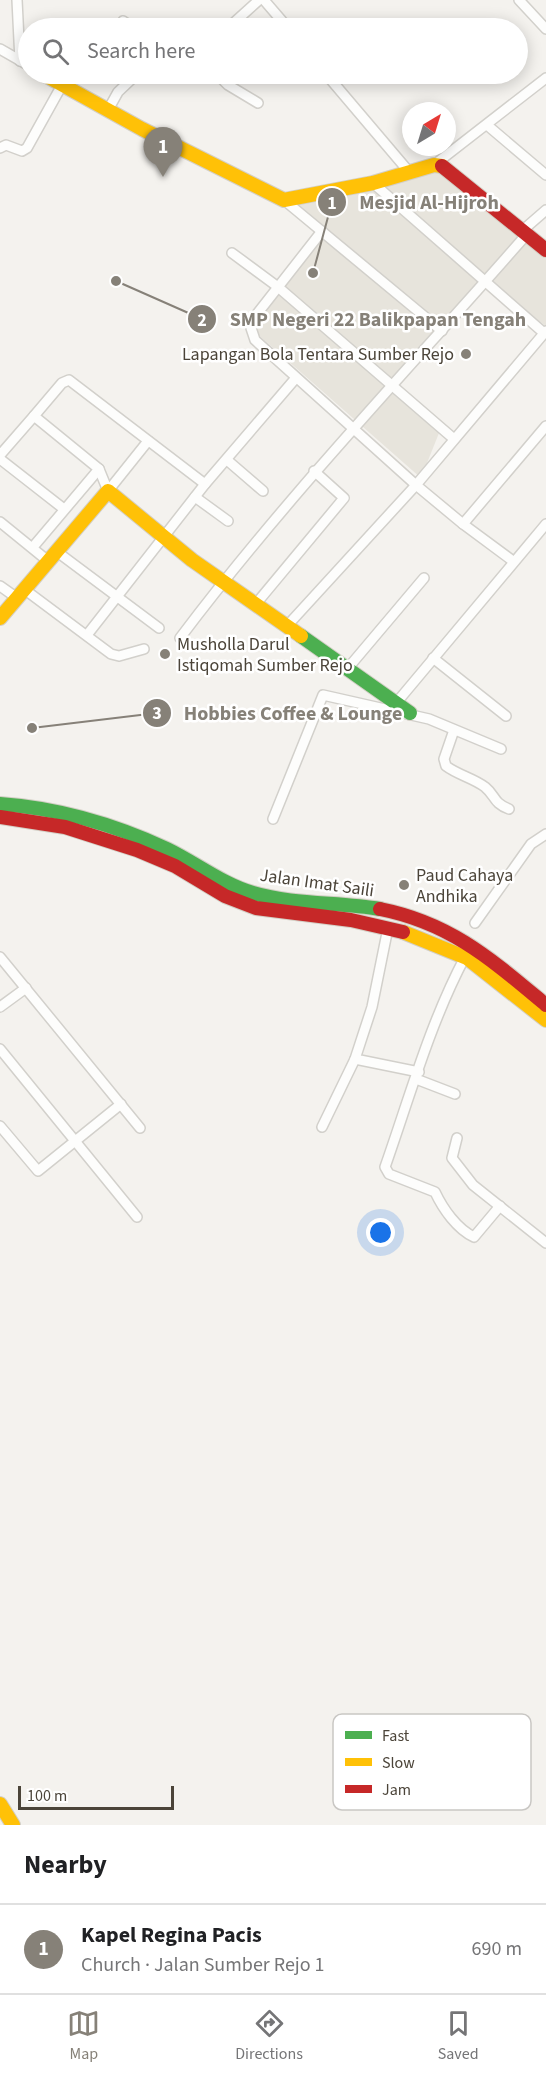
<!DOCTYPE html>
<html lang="en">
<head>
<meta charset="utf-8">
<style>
  body { margin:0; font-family:"Source Sans 3",sans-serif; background:#f6f6f6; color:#202124 }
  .compass { position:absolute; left:402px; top:102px; width:54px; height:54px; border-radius:50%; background:#fff; box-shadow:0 3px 15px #0003; rotate:38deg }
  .scale { position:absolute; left:18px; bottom:15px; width:156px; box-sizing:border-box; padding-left:6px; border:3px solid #4b4439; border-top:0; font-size:16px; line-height:21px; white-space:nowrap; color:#4b4439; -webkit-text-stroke:4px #fff; paint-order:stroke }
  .you { position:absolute; left:381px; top:1233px; width:21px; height:21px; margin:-15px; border:4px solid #fff; border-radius:50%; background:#1a73e8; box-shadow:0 0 0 9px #1a73e833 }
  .badge { display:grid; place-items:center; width:39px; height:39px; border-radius:50%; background:#868178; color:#fff; font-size:20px; font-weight:700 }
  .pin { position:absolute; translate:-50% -50px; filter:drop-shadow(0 2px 3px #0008) }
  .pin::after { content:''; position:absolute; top:32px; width:21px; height:18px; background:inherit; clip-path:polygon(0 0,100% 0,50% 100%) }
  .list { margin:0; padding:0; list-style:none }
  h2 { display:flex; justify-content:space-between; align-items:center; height:78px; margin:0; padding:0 24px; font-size:26px }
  h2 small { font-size:20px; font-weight:400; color:#757577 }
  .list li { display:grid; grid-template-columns:39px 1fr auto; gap:18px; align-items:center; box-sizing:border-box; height:90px; padding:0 24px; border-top:2px solid #e0e0e0 }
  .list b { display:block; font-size:22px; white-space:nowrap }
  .list p { margin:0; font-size:20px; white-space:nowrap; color:#757577 }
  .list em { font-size:20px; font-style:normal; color:#757577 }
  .icon { flex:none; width:33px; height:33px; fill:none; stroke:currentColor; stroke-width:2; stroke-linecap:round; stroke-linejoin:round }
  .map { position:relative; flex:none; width:546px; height:1825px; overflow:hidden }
  .search { position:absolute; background:#fff; box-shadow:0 3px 15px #0003; left:18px; right:18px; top:18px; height:66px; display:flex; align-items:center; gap:15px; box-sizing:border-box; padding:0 21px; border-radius:33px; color:#757577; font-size:22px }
  .sheet { height:168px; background:#fff }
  nav { display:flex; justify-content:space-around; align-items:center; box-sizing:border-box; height:84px; border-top:2px solid #e0e0e0; background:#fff; font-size:16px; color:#757577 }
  nav a { display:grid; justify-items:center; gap:3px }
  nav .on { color:#868178 }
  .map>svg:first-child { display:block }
  .residential { fill:#e7e4dc }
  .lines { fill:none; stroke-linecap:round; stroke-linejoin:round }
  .street-casing { stroke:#d2d0cb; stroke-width:12 }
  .fast-casing { stroke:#d3cfc5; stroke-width:16 }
  .slow-casing { stroke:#d3cfc5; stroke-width:16 }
  .jam-casing { stroke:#d3cfc5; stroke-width:16 }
  .street { stroke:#fdfdfc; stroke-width:9 }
  .fast { stroke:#4caf50; stroke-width:14 }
  .slow { stroke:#ffc107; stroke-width:14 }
  .jam { stroke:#c62828; stroke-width:14 }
  .poi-dot { fill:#868178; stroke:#fff; stroke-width:2 }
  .labels { text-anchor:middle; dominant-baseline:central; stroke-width:5; stroke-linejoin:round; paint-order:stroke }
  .poi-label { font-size:18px; fill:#4b4439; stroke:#fff; text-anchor:start }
  .street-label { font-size:18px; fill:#4b4439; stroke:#fff }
  .key { fill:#fff; stroke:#c9c7c4; stroke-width:1.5 }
  .key-label { font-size:16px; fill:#4b4439 }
  .leader { fill:none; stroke:#868178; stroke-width:2 }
  .callout-dot { fill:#868178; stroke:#fff; stroke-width:2 }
  .mark-label { font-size:18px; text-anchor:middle; font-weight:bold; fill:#fff }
  .callout-label { font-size:20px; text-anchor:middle; font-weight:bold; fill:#868178; stroke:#fff; stroke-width:5; stroke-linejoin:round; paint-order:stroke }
</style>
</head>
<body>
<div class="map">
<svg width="546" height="1825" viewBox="0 0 546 1825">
  <rect width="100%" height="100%" fill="#f4f2ee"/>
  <polygon class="residential" points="445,166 546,253 546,326 486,282 393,385 439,433 421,478 246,324 324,229 297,205"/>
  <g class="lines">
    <defs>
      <g id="street">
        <polyline points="17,0 20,61"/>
        <polyline points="264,0 288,28"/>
        <polyline points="519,0 546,29"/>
        <polyline points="123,21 133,28"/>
        <polyline points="228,28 259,0"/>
        <polyline points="0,49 28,65"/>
        <polyline points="217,74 228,85 258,103"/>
        <polyline points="326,74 410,173"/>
        <polyline points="108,110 118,92 137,74"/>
        <polyline points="487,125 546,175"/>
        <polyline points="0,148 6,145 22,151 27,148 62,85"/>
        <polyline points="434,165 546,78"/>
        <polyline points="373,183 544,333"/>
        <polyline points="284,200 442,331"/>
        <polyline points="523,230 546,210"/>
        <polyline points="322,231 253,319 251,328 255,340 416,485 463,524 513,561"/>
        <polyline points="232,253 278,287 454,439"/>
        <polyline points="34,416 62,383 69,380 205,484"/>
        <polyline points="0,455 34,416 99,469 108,491"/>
        <polyline points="0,459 64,509"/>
        <polyline points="227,460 263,491"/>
        <polyline points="108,491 148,441"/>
        <polyline points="195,497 228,521"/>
        <polyline points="0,522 48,561"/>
        <polyline points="463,524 546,426"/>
        <polyline points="33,547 99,469"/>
        <polyline points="56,551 159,628"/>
        <polyline points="0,586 17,598"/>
        <polyline points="24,589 111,654 119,656 144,649"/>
        <polyline points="255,605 344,498 314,471"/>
        <polyline points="286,627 416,485 546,331"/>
        <polyline points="87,635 205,484 295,379"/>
        <path d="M180,638C287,496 410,368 527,234"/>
        <polyline points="433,658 506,716"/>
        <polyline points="348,668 424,578"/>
        <polyline points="397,702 546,524"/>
        <path d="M454,730L444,759L446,766C458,775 473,778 485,787C496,796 493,803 509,809"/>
        <polyline points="273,819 323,695 429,719 501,749"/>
        <polyline points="475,923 531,844 546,834"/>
        <polyline points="388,928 372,1007 355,1059 419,1072"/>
        <polyline points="0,957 140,1128"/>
        <path d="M465,957C430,1023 410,1096 385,1167L389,1174L435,1192C443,1209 457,1229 474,1237L500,1206"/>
        <polyline points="0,1007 26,988"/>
        <polyline points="0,1049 137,1217"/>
        <polyline points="416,1079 455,1094"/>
        <polyline points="0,1126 38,1171 121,1104"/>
        <polyline points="322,1127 355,1059"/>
        <polyline points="457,1138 452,1158 473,1185 546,1243"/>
      </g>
      <g id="fast">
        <polyline points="301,636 410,713"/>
        <path d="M0,804C57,808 115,825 167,849C196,863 222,884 253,893C293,905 339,902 380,909"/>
      </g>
      <g id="slow">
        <polyline points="43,74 142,129 284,200 373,183 434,165 442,166"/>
        <polyline points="0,618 108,491 192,560 301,636"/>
        <polyline points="403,932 467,958 546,1020"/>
        <polyline points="0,1804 13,1825"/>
      </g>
      <g id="jam">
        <polyline points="442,166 546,250"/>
        <polyline points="0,817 65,827 137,850 175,866 225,896 256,908 351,920 403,932"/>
        <path d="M380,909C451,923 492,960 546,1005"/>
      </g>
    </defs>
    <use href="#street" class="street-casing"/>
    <use href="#fast" class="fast-casing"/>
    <use href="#slow" class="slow-casing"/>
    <use href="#jam" class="jam-casing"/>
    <use href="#street" class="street"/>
    <use href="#fast" class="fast"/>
    <use href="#slow" class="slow"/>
    <use href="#jam" class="jam"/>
  </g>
  <g class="poi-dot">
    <circle cx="466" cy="354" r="6"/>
    <circle cx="165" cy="654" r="6"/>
    <circle cx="404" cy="885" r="6"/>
  </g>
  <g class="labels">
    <g class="poi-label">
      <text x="454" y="354" text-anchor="end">Lapangan Bola Tentara Sumber Rejo</text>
      <text x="177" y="644">Musholla Darul<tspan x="177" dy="21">Istiqomah Sumber Rejo</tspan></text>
      <text x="416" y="875">Paud Cahaya<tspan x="416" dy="21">Andhika</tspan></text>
    </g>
    <g class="street-label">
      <text transform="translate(317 883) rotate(8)">Jalan Imat Saili</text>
    </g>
  </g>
  <rect x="333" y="1714" width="198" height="96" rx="9" class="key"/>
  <rect x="345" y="1731" width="27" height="8" fill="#4caf50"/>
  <rect x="345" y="1758" width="27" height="8" fill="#ffc107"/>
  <rect x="345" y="1785" width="27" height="8" fill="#c62828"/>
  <g class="key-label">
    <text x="382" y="1741">Fast</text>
    <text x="382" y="1768">Slow</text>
    <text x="382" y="1795">Jam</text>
  </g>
  <path class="leader" d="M313 273L332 202M116 281L202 319M32 728L157 713"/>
  <g class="callout-dot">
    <circle cx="313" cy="273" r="6"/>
    <circle cx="116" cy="281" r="6"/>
    <circle cx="32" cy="728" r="6"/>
    <circle cx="332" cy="202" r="15"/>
    <circle cx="202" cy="319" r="15"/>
    <circle cx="157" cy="713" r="15"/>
  </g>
  <g class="mark-label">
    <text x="332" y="209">1</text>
    <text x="202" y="326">2</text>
    <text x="157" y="719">3</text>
  </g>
  <g class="callout-label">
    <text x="429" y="209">Mesjid Al-Hijroh</text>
    <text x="378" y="326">SMP Negeri 22 Balikpapan Tengah</text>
    <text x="293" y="720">Hobbies Coffee &amp; Lounge</text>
  </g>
</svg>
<svg class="compass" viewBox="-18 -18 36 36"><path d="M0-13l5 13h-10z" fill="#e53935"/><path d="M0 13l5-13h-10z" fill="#757577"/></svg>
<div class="scale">100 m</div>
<div class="you"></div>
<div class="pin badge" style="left:163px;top:177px">1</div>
<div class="search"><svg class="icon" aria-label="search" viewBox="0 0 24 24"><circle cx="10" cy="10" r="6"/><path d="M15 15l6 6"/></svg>Search here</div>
</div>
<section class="sheet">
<h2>Nearby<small></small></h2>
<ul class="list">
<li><span class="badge">1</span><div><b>Kapel Regina Pacis</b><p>Church · Jalan Sumber Rejo 1</p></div><em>690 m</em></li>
</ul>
</section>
<nav>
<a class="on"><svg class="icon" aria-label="map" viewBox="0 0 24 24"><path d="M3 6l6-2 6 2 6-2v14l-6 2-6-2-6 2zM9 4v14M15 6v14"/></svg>Map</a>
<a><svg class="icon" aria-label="directions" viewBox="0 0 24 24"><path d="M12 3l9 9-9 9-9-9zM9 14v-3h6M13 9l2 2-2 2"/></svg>Directions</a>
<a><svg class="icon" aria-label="saved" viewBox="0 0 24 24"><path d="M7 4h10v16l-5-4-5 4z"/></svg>Saved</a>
</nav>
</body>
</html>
